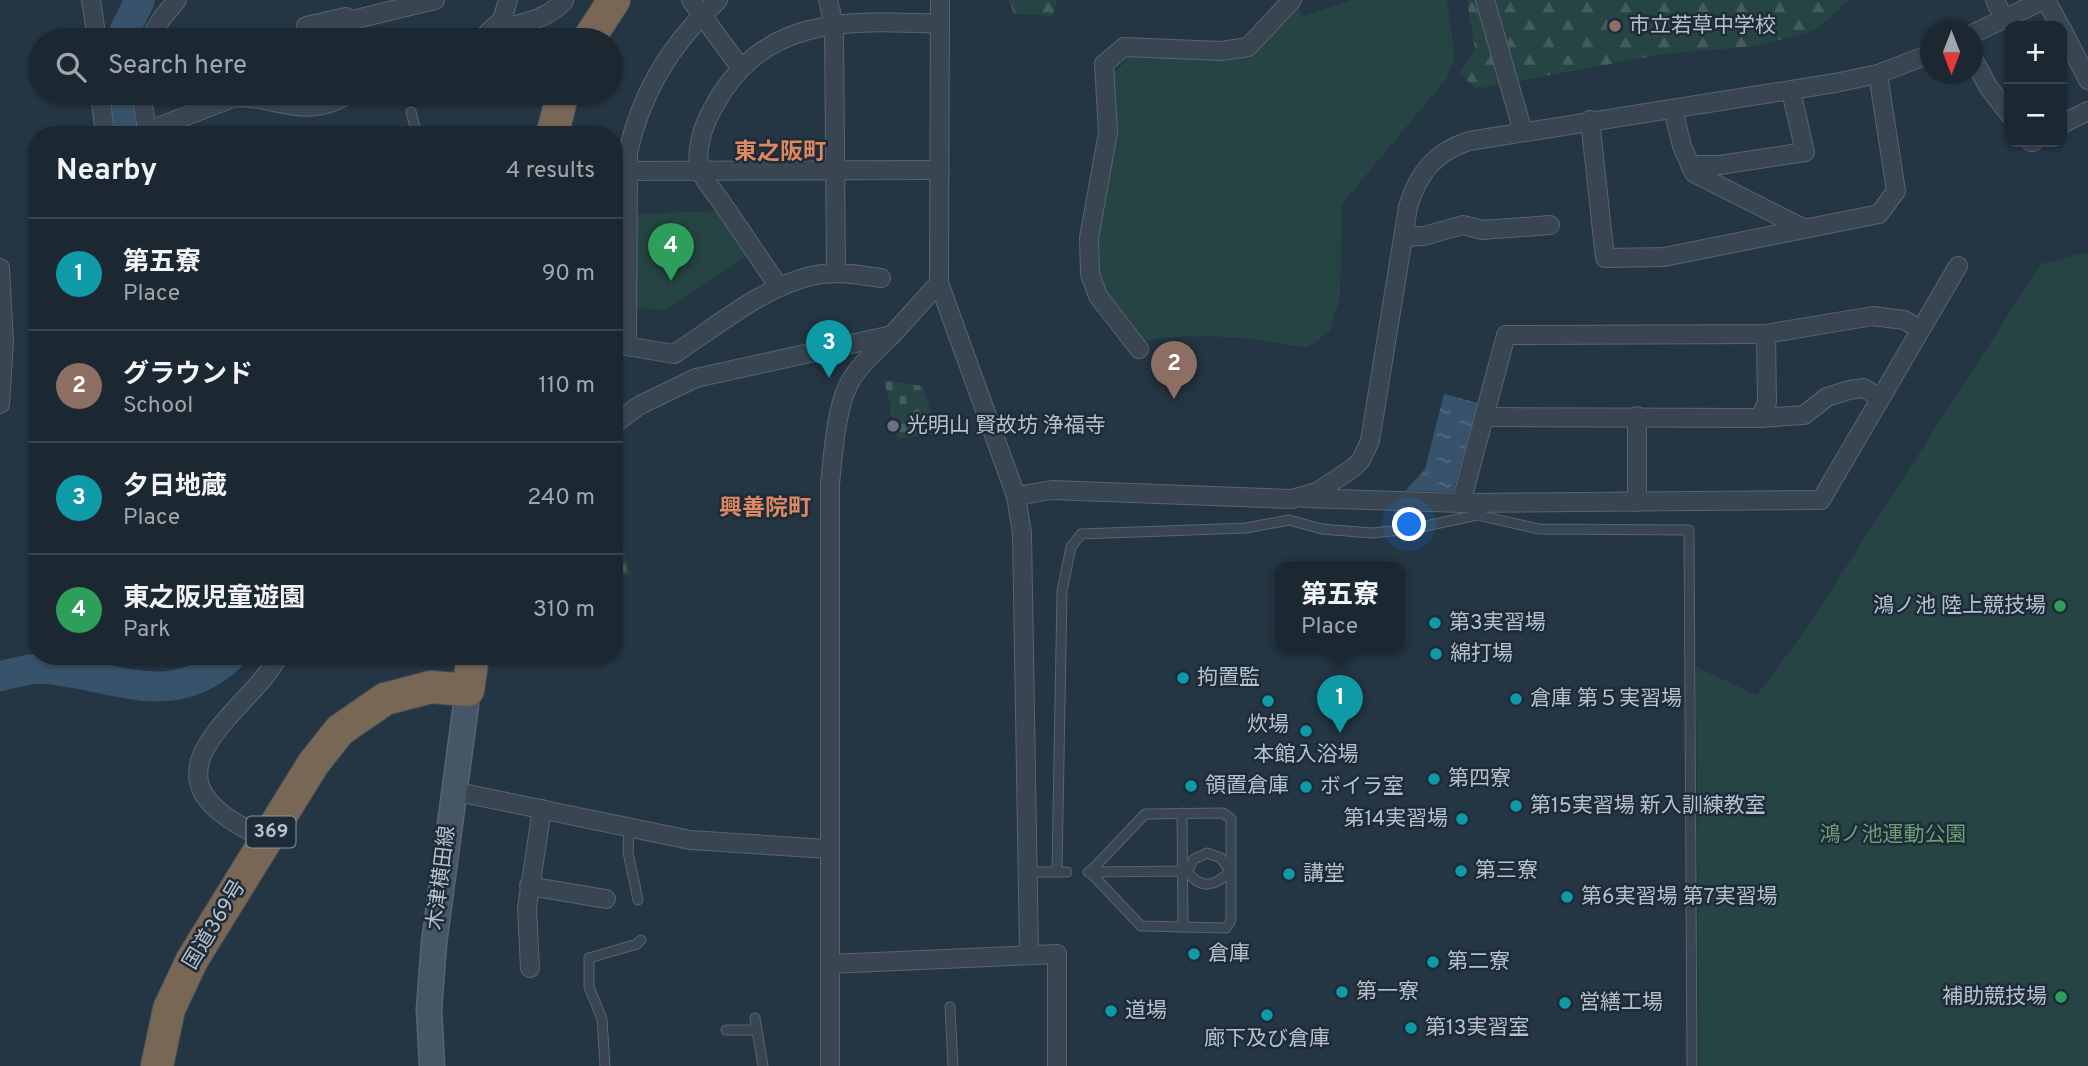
<!DOCTYPE html>
<html lang="en">
<head>
<meta charset="utf-8">
<style>
  body { margin:0; font-family:Overpass,"Noto Sans JP",sans-serif; background:#28343e; color:#f1f3f6 }
  .controls { position:absolute; right:21px; top:21px; display:grid; overflow:hidden; border-radius:14px; box-shadow:0 2px 5px #0004 }
  .controls button { width:63px; height:63px; display:grid; place-items:center; padding:0; border:0; border-bottom:2px solid #39444d; background:#1b2832; color:#f1f3f6; font:35px sans-serif }
  .compass { position:absolute; left:1920px; top:21px; width:63px; height:63px; border-radius:50%; background:#1b2832; box-shadow:0 2px 5px #0004; rotate:180deg }
  .you { position:absolute; left:1410px; top:525px; width:24px; height:24px; margin:-18px; border:5px solid #fff; border-radius:50%; background:#1a73e8; box-shadow:0 0 0 10px #1a73e833 }
  .badge { display:grid; place-items:center; width:46px; height:46px; border-radius:50%; background:#89c3fe; color:#fff; font-size:23px; font-weight:700 }
  .pin { position:absolute; translate:-50% -58px; filter:drop-shadow(0 2px 4px #0008) }
  .pin::after { content:''; position:absolute; top:37px; width:24px; height:21px; background:inherit; clip-path:polygon(0 0,100% 0,50% 100%) }
  .popup { position:absolute; left:1275px; top:562px; width:130px; height:91px; box-sizing:border-box; display:grid; place-content:center; border-radius:14px; background:#1b2832; filter:drop-shadow(0 2px 5px #0005); font-size:23px; white-space:nowrap; color:#a0a6ac }
  .popup b { font-size:26px; color:#f1f3f6 }
  .popup::after { content:''; position:absolute; left:50%; top:100%; margin-left:-14px; border:14px solid transparent; border-top-color:#1b2832 }
  .list { margin:0; padding:0; list-style:none }
  h2 { display:flex; justify-content:space-between; align-items:center; height:91px; margin:0; padding:0 28px; font-size:30px }
  h2 small { font-size:23px; font-weight:400; color:#a0a6ac }
  .list li { display:grid; grid-template-columns:46px 1fr auto; gap:21px; align-items:center; box-sizing:border-box; height:112px; padding:0 28px; border-top:2px solid #39444d }
  .list b { display:block; font-size:26px; white-space:nowrap }
  .list p { margin:0; font-size:23px; white-space:nowrap; color:#a0a6ac }
  .list em { font-size:23px; font-style:normal; color:#a0a6ac }
  .icon { flex:none; width:38px; height:38px; fill:none; stroke:currentColor; stroke-width:2; stroke-linecap:round; stroke-linejoin:round }
  .map { position:relative; flex:none; width:2088px; height:1066px; overflow:hidden }
  .search { position:absolute; background:#1b2832; box-shadow:0 2px 5px #0004; left:28px; top:28px; width:595px; height:77px; display:flex; align-items:center; gap:18px; box-sizing:border-box; padding:0 24px; border-radius:38px; color:#a0a6ac; font-size:26px }
  .panel { position:absolute; background:#1b2832; box-shadow:0 2px 5px #0004; left:28px; top:126px; width:595px; height:539px; border-radius:28px }
  .map>svg:first-child { display:block }
  .forest { fill:url(#forest-firs) }
  .cemetery { fill:url(#cemetery-stones) }
  .park { fill:#264444 }
  .water { fill:url(#water-ripples) }
  .lines { fill:none; stroke-linecap:round; stroke-linejoin:round }
  .river { stroke:#37536b; stroke-width:30 }
  .lane-casing { stroke:#576470; stroke-width:11 }
  .street-casing { stroke:#576470; stroke-width:20 }
  .secondary-casing { stroke:#576470; stroke-width:27 }
  .highway-casing { stroke:#44515d; stroke-width:34 }
  .lane { stroke:#394652; stroke-width:9 }
  .street { stroke:#394652; stroke-width:18 }
  .secondary { stroke:#475666; stroke-width:24 }
  .highway { stroke:#796755; stroke-width:32 }
  .education-dot { fill:#8d6e63; stroke:#1e2b38; stroke-width:2.5 }
  .worship-dot { fill:#6b7280; stroke:#1e2b38; stroke-width:2.5 }
  .leisure-dot { fill:#2e9e5b; stroke:#1e2b38; stroke-width:2.5 }
  .culture-dot { fill:#0f9aa8; stroke:#1e2b38; stroke-width:2.5 }
  .labels { text-anchor:middle; dominant-baseline:central; stroke-width:5; stroke-linejoin:round; paint-order:stroke }
  .shield { fill:#1e2b38; stroke:#8894a0; stroke-width:2 }
  .shield-label { font-size:19px; font-weight:bold; fill:#b6c1cc }
  .poi-label { font-size:21px; fill:#b6c1cc; stroke:#1e2b38; text-anchor:start }
  .park-label { font-size:21px; fill:#6b9f71; stroke:#1e2b38 }
  .street-label { font-size:21px; fill:#b6c1cc; stroke:#1e2b38 }
  .neighbourhood-label { font-size:23px; font-weight:bold; fill:#dd8861; stroke:#1e2b38 }
</style>
</head>
<body>
<div class="map">
<svg width="2088" height="1066" viewBox="0 0 2088 1066">
  <defs>
    <pattern id="forest-firs" width="22" height="20" patternUnits="userSpaceOnUse" patternTransform="scale(1.75)"><rect width="22" height="20" fill="#264444"/><path d="M5 1l3.5 6h-7zM16 11l3.5 6h-7z" fill="#435d5e"/></pattern>
    <pattern id="cemetery-stones" width="16" height="16" patternUnits="userSpaceOnUse" patternTransform="scale(1.75)"><rect width="16" height="16" fill="#264444"/><path d="M2 7V4a2 2 0 0 1 4 0v3zM10 15v-3a2 2 0 0 1 4 0v3z" fill="#435d5e"/></pattern>
    <pattern id="water-ripples" width="26" height="14" patternUnits="userSpaceOnUse" patternTransform="scale(1.75)"><rect width="26" height="14" fill="#37536b"/><path d="M2 4q2-2 4 0t4 0M15 11q2-2 4 0t4 0" fill="none" stroke="#526a7f"/></pattern>
  </defs>
  <rect width="100%" height="100%" fill="#243543"/>
  <g class="forest">
    <polygon points="1009,0 1057,0 1053,16 1014,14"/>
    <polygon points="1467,0 1849,0 1816,30 1756,46 1664,54 1475,89 1460,72 1475,49"/>
  </g>
  <g class="cemetery">
    <polygon points="884,380 922,386 939,434 898,439"/>
    <polygon points="614,512 630,574 614,579"/>
  </g>
  <g class="park">
    <path d="M1352,0H1447L1455,58L1447,78L1342,204L1340,298L1329,332L1307,348C1249,337 1203,332 1144,341L1105,292L1098,273L1095,240L1112,75L1131,55L1184,59L1246,54L1261,47L1296,6L1303,16Z"/>
    <polygon points="719,211 749,255 665,310 634,308 633,214"/>
    <polygon points="2088,252 2088,1066 1699,1066 1696,667 1757,695 1806,629 2041,264"/>
  </g>
  <polygon class="water" points="1444,394 1478,403 1453,492 1405,491 1425,469"/>
  <g class="lines">
    <g class="river">
      <polyline points="120,40 140,0"/>
      <polyline points="116,93 123,135"/>
      <path d="M0,676C15,673 32,667 48,669C115,676 173,711 231,656"/>
    </g>
    <defs>
      <g id="lane">
        <polyline points="411,112 417,135"/>
        <polyline points="1182,813 1183,927"/>
        <polygon points="1223,813 1231,819 1231,920 1226,928 1141,926 1090,872 1145,814"/>
        <polyline points="629,826 628,852 638,900"/>
        <polyline points="1028,872 1067,872"/>
        <polyline points="1057,872 1062,591 1071,547 1081,534 1246,528 1289,520 1322,529 1371,533 1412,529 1477,515 1539,529 1689,530 1692,1066"/>
        <path d="M1088,872L1187,871C1201,890 1215,887 1230,871L1221,858L1207,853L1194,859L1187,871"/>
        <polyline points="950,1007 953,1066"/>
        <polyline points="755,1018 763,1066"/>
        <polyline points="726,1030 756,1030"/>
        <polyline points="605,1066 602,1019 589,987 589,958 637,944 641,940"/>
      </g>
      <g id="street">
        <polyline points="91,0 97,40"/>
        <polyline points="691,0 740,67"/>
        <polyline points="828,0 834,25 836,273"/>
        <polyline points="940,0 939,283 1016,496 1022,533 1029,954"/>
        <polyline points="1485,0 1523,132"/>
        <polyline points="1995,0 2004,19"/>
        <polyline points="2046,0 2060,26"/>
        <path d="M502,20L512,26C532,21 550,16 564,1"/>
        <polyline points="306,26 346,17 348,21"/>
        <polyline points="2062,29 2088,80"/>
        <polyline points="1972,34 2044,0"/>
        <polyline points="149,40 162,18 177,0"/>
        <polyline points="353,40 348,21 435,0"/>
        <polyline points="480,40 502,20 508,0"/>
        <polyline points="1972,57 1989,88 2009,114"/>
        <polyline points="100,93 105,135"/>
        <polyline points="141,93 148,135"/>
        <polyline points="1673,110 1682,146 1694,173 1803,228"/>
        <polyline points="1590,120 1605,258 1664,257 1879,214 1896,191 1878,74"/>
        <polyline points="2062,124 2088,111"/>
        <path d="M147,131L233,98C276,94 305,123 350,93"/>
        <polyline points="2031,142 2033,142"/>
        <polyline points="1690,165 1720,165 1805,152 1791,91"/>
        <polyline points="614,171 940,170"/>
        <polyline points="1404,237 1424,236 1463,225 1482,230 1550,225"/>
        <polyline points="0,268 4,342 0,404"/>
        <path d="M779,287C760,259 741,231 722,203C715,193 705,182 701,172C694,153 703,126 712,110C761,15 847,20 940,24"/>
        <path d="M614,344L674,354C716,327 761,288 811,276C834,270 858,275 881,278"/>
        <path d="M627,346L628,153C641,91 672,42 718,0"/>
        <polyline points="1139,349 1098,296 1090,274 1089,238 1108,132 1104,64 1124,47 1221,51 1248,47 1292,0"/>
        <polyline points="1484,417 1760,418 1767,402 1766,334"/>
        <polyline points="1760,418 1804,415 1827,397 1849,390 1864,388 1880,398"/>
        <polyline points="614,424 640,405 696,378 892,335 939,283"/>
        <path d="M1016,496L1052,490L1292,499L1317,492L1353,468L1361,460L1370,441L1408,207C1418,173 1435,152 1469,141L1835,83L1878,74L1930,54"/>
        <polyline points="1304,498 1461,503 1821,500 1958,266"/>
        <polyline points="1637,502 1637,416"/>
        <polyline points="1461,503 1506,335 1766,334 1873,316 1904,320 1920,329"/>
        <polyline points="453,791 690,840 828,849"/>
        <path d="M266,840C252,832 237,825 224,815C150,761 256,704 278,656"/>
        <polyline points="529,886 606,899"/>
        <polyline points="830,964 1057,954 1057,1066"/>
        <polyline points="530,968 527,908 542,809"/>
        <path d="M830,1066V484C833,455 836,405 851,380C861,363 878,349 892,335"/>
      </g>
      <polyline id="secondary" points="432,1066 429,1009 434,943 468,690"/>
      <g id="highway">
        <polyline points="588,40 614,0"/>
        <polyline points="552,135 563,93"/>
        <polyline points="157,1066 169,1009 192,960 313,764 340,730 385,699 431,687 468,690 473,656"/>
      </g>
    </defs>
    <use href="#lane" class="lane-casing"/>
    <use href="#street" class="street-casing"/>
    <use href="#secondary" class="secondary-casing"/>
    <use href="#highway" class="highway-casing"/>
    <use href="#lane" class="lane"/>
    <use href="#street" class="street"/>
    <use href="#secondary" class="secondary"/>
    <use href="#highway" class="highway"/>
  </g>
  <circle class="education-dot" cx="1615" cy="26" r="7"/>
  <circle class="worship-dot" cx="893" cy="426" r="7"/>
  <g class="leisure-dot">
    <circle cx="2060" cy="606" r="7"/>
    <circle cx="2061" cy="997" r="7"/>
  </g>
  <g class="culture-dot">
    <circle cx="1435" cy="623" r="7"/>
    <circle cx="1436" cy="654" r="7"/>
    <circle cx="1183" cy="678" r="7"/>
    <circle cx="1516" cy="699" r="7"/>
    <circle cx="1268" cy="701" r="7"/>
    <circle cx="1306" cy="731" r="7"/>
    <circle cx="1434" cy="779" r="7"/>
    <circle cx="1191" cy="786" r="7"/>
    <circle cx="1306" cy="787" r="7"/>
    <circle cx="1516" cy="806" r="7"/>
    <circle cx="1462" cy="819" r="7"/>
    <circle cx="1461" cy="871" r="7"/>
    <circle cx="1289" cy="874" r="7"/>
    <circle cx="1567" cy="897" r="7"/>
    <circle cx="1194" cy="954" r="7"/>
    <circle cx="1433" cy="962" r="7"/>
    <circle cx="1342" cy="992" r="7"/>
    <circle cx="1565" cy="1003" r="7"/>
    <circle cx="1111" cy="1011" r="7"/>
    <circle cx="1267" cy="1015" r="7"/>
    <circle cx="1411" cy="1028" r="7"/>
  </g>
  <g class="labels">
    <rect class="shield" x="246.5" y="816.5" width="49" height="31" rx="5"/>
    <g class="shield-label">
      <text x="271" y="832">369</text>
    </g>
    <g class="poi-label">
      <text x="1629" y="26">市立若草中学校</text>
      <text x="907" y="426">光明山 賢故坊 浄福寺</text>
      <text x="2046" y="606" text-anchor="end">鴻ノ池 陸上競技場</text>
      <text x="1449" y="623">第3実習場</text>
      <text x="1450" y="654">綿打場</text>
      <text x="1197" y="678">拘置監</text>
      <text x="1530" y="699">倉庫 第５実習場</text>
      <text x="1268" y="725" text-anchor="middle">炊場</text>
      <text x="1306" y="755" text-anchor="middle">本館入浴場</text>
      <text x="1448" y="779">第四寮</text>
      <text x="1205" y="786">領置倉庫</text>
      <text x="1320" y="787">ボイラ室</text>
      <text x="1530" y="806">第15実習場 新入訓練教室</text>
      <text x="1448" y="819" text-anchor="end">第14実習場</text>
      <text x="1475" y="871">第三寮</text>
      <text x="1303" y="874">講堂</text>
      <text x="1581" y="897">第6実習場 第7実習場</text>
      <text x="1208" y="954">倉庫</text>
      <text x="1447" y="962">第二寮</text>
      <text x="1356" y="992">第一寮</text>
      <text x="2047" y="997" text-anchor="end">補助競技場</text>
      <text x="1579" y="1003">営繕工場</text>
      <text x="1125" y="1011">道場</text>
      <text x="1425" y="1028">第13実習室</text>
      <text x="1267" y="1039" text-anchor="middle">廊下及び倉庫</text>
    </g>
    <g class="park-label">
      <text x="1893" y="835">鴻ノ池運動公園</text>
    </g>
    <g class="street-label">
      <text transform="translate(442 878) rotate(-83)">木津横田線</text>
      <text transform="translate(215 925) rotate(-59)">国道369号</text>
    </g>
    <g class="neighbourhood-label">
      <text x="780" y="153">東之阪町</text>
      <text x="765" y="509">興善院町</text>
    </g>
  </g>
</svg>
<div class="controls">
<button>+</button>
<button>−</button>
</div>
<svg class="compass" viewBox="-18 -18 36 36"><path d="M0-13l5 13h-10z" fill="#e53935"/><path d="M0 13l5-13h-10z" fill="#a0a6ac"/></svg>
<div class="you"></div>
<div class="pin badge" style="left:1340px;top:733px;background:#0f9aa8">1</div>
<div class="popup"><b>第五寮</b>Place</div>
<div class="pin badge" style="left:1174px;top:399px;background:#8d6e63">2</div>
<div class="pin badge" style="left:829px;top:378px;background:#0f9aa8">3</div>
<div class="pin badge" style="left:671px;top:281px;background:#2e9e5b">4</div>
<div class="search"><svg class="icon" aria-label="search" viewBox="0 0 24 24"><circle cx="10" cy="10" r="6"/><path d="M15 15l6 6"/></svg>Search here</div>
<section class="panel">
<h2>Nearby<small>4 results</small></h2>
<ul class="list">
<li><span class="badge" style="background:#0f9aa8">1</span><div><b>第五寮</b><p>Place</p></div><em>90 m</em></li>
<li><span class="badge" style="background:#8d6e63">2</span><div><b>グラウンド</b><p>School</p></div><em>110 m</em></li>
<li><span class="badge" style="background:#0f9aa8">3</span><div><b>夕日地蔵</b><p>Place</p></div><em>240 m</em></li>
<li><span class="badge" style="background:#2e9e5b">4</span><div><b>東之阪児童遊園</b><p>Park</p></div><em>310 m</em></li>
</ul>
</section>
</div>
</body>
</html>
